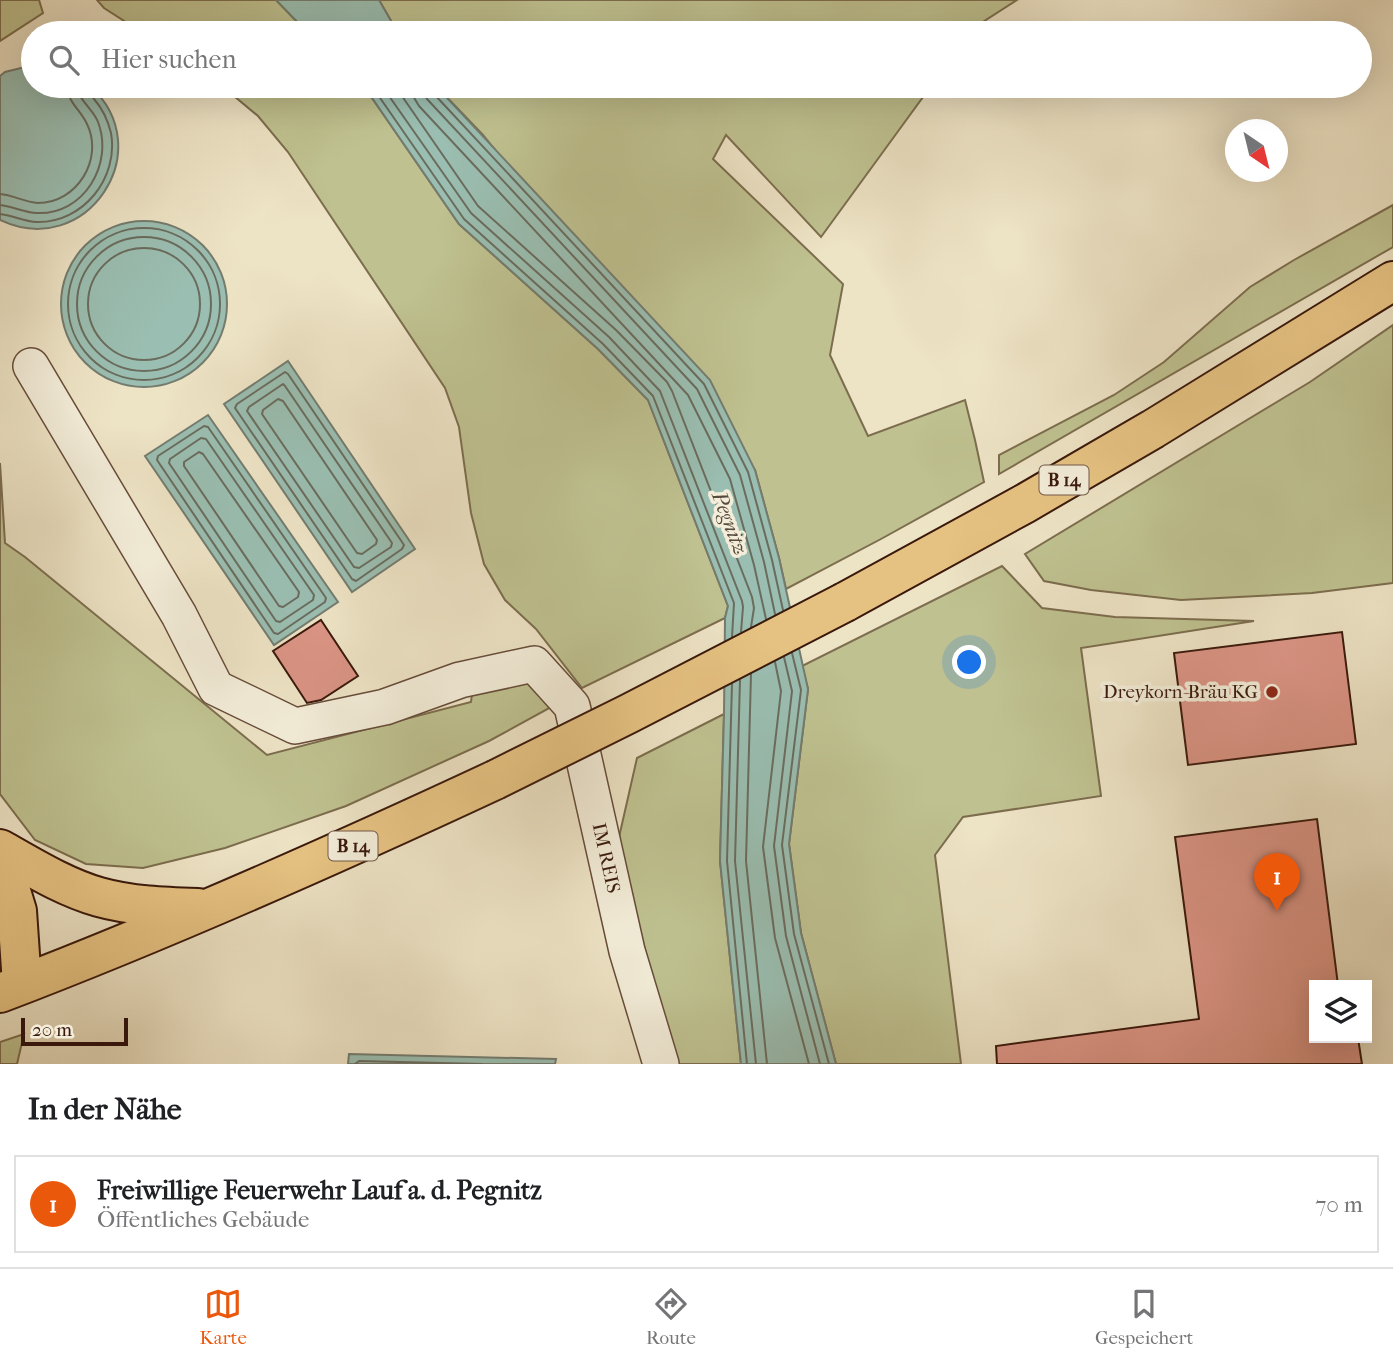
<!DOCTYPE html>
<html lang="de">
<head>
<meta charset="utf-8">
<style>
  body { margin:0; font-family:"IM FELL French Canon",serif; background:#f6f6f6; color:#202124 }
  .controls { position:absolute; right:21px; bottom:21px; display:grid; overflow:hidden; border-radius:0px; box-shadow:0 7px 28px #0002 }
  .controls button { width:63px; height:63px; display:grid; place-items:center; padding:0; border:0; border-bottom:2px solid #e0e0e0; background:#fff; color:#202124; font:35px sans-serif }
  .compass { position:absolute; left:1225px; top:119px; width:63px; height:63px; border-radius:50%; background:#fff; box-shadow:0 7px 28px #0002; rotate:145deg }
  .scale { position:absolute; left:21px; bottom:18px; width:107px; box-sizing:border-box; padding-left:7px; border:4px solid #3a190c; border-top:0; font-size:19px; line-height:24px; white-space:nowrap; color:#3a190c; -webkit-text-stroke:5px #f3edd9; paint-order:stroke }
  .you { position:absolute; left:970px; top:663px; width:24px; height:24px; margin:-18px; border:5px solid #fff; border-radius:50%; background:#1a73e8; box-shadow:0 0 0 10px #1a73e833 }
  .badge { display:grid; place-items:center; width:46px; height:46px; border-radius:50%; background:#ea580c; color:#fff; font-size:23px; font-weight:700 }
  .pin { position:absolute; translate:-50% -58px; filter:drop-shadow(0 2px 4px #0008) }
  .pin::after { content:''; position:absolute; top:37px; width:24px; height:21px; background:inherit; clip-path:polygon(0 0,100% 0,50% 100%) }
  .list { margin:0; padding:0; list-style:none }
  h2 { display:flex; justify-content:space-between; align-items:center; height:91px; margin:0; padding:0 28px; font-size:30px }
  h2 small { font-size:23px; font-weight:400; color:#757577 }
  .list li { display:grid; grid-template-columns:46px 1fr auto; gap:21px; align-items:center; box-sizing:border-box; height:98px; margin:0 14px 14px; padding:0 14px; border:2px solid #e0e0e0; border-radius:0px }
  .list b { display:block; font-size:26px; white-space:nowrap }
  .list p { margin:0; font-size:23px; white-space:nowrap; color:#757577 }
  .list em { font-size:23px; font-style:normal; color:#757577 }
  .icon { flex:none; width:38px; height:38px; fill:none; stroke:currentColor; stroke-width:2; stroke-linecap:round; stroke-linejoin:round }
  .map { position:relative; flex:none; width:1393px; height:1064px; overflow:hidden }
  .search { position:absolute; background:#fff; box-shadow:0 7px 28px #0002; left:21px; right:21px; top:21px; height:77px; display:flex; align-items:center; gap:18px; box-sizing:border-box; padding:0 24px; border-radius:38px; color:#757577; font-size:26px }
  .sheet { height:203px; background:#fff }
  nav { display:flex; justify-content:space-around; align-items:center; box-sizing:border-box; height:98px; border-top:2px solid #e0e0e0; background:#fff; font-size:19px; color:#757577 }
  nav a { display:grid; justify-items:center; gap:4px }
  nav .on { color:#ea580c }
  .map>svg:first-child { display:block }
  .green { fill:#bfc190; stroke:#7c6d4e; stroke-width:2 }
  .water { fill:#9abeb1; stroke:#747c6f; stroke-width:2 }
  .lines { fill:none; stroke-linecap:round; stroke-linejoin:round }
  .shore { stroke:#6a6c5e; stroke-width:2 }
  .building { fill:#db9485; stroke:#3a190c; stroke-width:2 }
  .minor-casing { stroke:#674c3a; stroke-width:38 }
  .major-casing { stroke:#3a190c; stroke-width:42 }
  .minor { stroke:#f3edd9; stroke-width:35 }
  .major { stroke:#e6c282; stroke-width:38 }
  .major-bridge-casing { stroke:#3a190c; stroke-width:42; stroke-linecap:butt }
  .major-bridge { stroke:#e6c282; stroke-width:38 }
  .poi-dot { fill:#8f2418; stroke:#f3edd9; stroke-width:2.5 }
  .labels { text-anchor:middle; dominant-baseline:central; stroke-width:7; stroke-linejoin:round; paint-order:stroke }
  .shield { fill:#f3edd9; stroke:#72594a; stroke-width:2 }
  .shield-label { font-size:18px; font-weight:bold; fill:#3a190c }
  .poi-label { font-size:19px; fill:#3a190c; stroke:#f3edd9; text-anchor:end }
  .street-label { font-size:19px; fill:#3a190c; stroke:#f3edd9 }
  .water-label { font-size:21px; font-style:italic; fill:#574b3e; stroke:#f3edd9 }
</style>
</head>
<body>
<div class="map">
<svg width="1393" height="1064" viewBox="0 0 1393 1064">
  <rect width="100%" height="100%" fill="#ede3c5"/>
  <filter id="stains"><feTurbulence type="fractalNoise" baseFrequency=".00286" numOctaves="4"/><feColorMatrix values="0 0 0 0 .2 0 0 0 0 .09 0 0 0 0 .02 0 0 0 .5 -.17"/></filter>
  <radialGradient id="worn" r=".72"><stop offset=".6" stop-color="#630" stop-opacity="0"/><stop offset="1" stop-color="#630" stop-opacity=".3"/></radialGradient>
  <g class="green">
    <polygon points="0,0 39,0 43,13 0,41"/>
    <polygon points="97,0 276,0 308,33 143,33 104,8"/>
    <polygon points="379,0 1017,0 972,29 969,33 398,33"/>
    <polygon points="222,86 360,86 372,98 459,224 598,349 648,400 728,606 725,618 582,688 536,629 505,600 484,564 471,513 459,427 445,388 288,152 258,116"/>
    <polygon points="436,86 931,86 821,237 726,135 713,159 843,284 830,355 868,436 965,400 975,440 984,482 881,539 786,589 779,558 755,470 483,135"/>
    <polygon points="1393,205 1393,247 999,474 999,455 1114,395 1164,362 1250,287 1294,260"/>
    <polygon points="1393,325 1393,583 1312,593 1181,600 1091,590 1044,581 1025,554 1310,382"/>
    <polygon points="0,463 5,543 25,557 267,755 471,702 473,685 524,679 553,706 489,741 346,806 225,848 143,868 86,864 35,840 0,794"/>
    <polygon points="1002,566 1042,608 1115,617 1254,621 1081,648 1101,796 963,817 935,855 961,1064 836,1064 801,933 789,844 808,689 802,666"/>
    <polygon points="724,714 720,861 741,1064 676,1064 617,846 637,758"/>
    <polygon points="24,1034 17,1064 0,1064 0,1042"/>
  </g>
  <g class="water">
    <polygon points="276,0 379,0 398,33 308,33"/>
    <path d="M25,67H33V86H90C161,150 86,261 0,220V76L5,72Z"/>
    <polygon points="360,86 436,86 710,380 755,470 779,558 808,689 789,844 801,933 836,1064 741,1064 720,861 724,714 725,618 728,606 648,400 598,349 459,224 372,98"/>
    <circle cx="144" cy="304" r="83"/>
    <polygon points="288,361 415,549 352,592 224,404"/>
    <polygon points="208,415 338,602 274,645 145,456"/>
    <polygon points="349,1054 556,1059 555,1064 348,1064"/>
  </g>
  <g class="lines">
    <g class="shore">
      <polyline points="370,86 378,95 464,219 603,344 653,396 734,603 732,637"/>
      <polyline points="382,86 471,213 609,337 660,391 742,601 743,607 741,632"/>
      <polyline points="395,86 478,206 616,330 667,382 672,391 752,597 754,608 751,627"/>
      <polyline points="412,86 413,96 419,106 688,395 730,479 754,565 766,619"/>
      <polyline points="423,86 423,93 427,99 697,389 740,475 764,562 775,614"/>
      <polyline points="431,86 434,94 704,384 748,472 772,560 783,610"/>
      <path d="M0,194C13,195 24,202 38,203C77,203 104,159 87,124C80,109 68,103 67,86"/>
      <path d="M0,205C12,206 24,213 37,213C84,215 114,164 98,122C93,109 78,100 77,86"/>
      <path d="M0,214C12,215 24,222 37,222C83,223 119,178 111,133C108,121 102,108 94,99C90,94 87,93 86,86"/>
      <circle cx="144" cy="304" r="76"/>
      <circle cx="144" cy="304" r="67"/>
      <circle cx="144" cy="304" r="56"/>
      <polygon points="285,372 288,374 404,545 402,549 356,581 352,579 235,408 237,404"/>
      <polygon points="283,384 285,386 392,543 391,547 359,568 354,567 247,411 249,407"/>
      <polygon points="278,399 283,401 377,540 376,544 362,554 357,553 262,414 263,410"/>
      <polygon points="204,426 208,427 326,598 325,602 278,634 274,633 157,460 158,456"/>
      <polygon points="201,438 206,439 314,595 313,600 280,622 276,621 169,463 170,459"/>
      <polygon points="199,452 203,454 299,592 298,597 283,607 279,606 184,466 184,462"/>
      <polyline points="792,653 801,690 782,845 794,934 829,1064"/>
      <polyline points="784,657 792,691 774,846 786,936 820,1064"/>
      <polyline points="775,662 781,691 763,847 775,938 809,1064"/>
      <polyline points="751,674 746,861 767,1064"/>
      <polyline points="740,680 735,861 756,1064"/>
      <polyline points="732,684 727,861 747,1064"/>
      <polyline points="355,1064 359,1061 482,1064"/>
    </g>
  </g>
  <g class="building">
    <polygon points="321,620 358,676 321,700 307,703 273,651"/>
    <polygon points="1342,632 1356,744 1188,765 1174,653"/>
    <polygon points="1317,819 1338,985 1314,985 1314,1038 1358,1038 1362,1064 997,1064 996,1046 1199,1019 1175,837"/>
  </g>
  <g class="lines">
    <defs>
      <g id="minor">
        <path id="s1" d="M31,366L179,615L216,688L295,726L385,707L460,680L534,664L572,706L627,951L661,1064"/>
      </g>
      <g id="major">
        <polyline points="845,602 1024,504 1153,429 1393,281"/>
        <path d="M0,849C32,867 64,887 99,897C131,906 165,907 198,908"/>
        <polyline points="0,855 17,911 22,984"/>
        <path d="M0,993C168,929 332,856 495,780"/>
      </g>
    </defs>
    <use href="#minor" class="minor-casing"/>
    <use href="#major" class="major-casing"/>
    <use href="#minor" class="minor"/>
    <use href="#major" class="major"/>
    <defs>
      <polyline id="major-bridge" points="495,780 628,714 845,602"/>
    </defs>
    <use href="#major-bridge" class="major-bridge-casing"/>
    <use href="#major-bridge" class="major-bridge"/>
  </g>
  <circle class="poi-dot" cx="1272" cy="692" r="7"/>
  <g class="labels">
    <g class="shield">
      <rect x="1039.5" y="465.5" width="49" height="29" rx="5"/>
      <rect x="328.5" y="831.5" width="49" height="29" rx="5"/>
    </g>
    <g class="shield-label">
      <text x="1064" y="480">B 14</text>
      <text x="353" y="846">B 14</text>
    </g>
    <g class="poi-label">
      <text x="1258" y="692">Dreykorn-Bräu KG</text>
    </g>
    <g class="street-label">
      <text stroke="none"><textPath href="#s1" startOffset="919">IM REIS</textPath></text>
    </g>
    <g class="water-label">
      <text transform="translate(730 523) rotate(69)">Pegnitz</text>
    </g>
  </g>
  <rect width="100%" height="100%" filter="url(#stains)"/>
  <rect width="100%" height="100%" fill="url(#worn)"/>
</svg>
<div class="controls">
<button><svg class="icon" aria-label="layers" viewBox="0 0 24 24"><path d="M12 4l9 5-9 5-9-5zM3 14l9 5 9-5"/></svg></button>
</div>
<svg class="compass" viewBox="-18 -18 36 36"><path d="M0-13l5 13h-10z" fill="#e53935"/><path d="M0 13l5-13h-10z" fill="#757577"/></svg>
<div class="scale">20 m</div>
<div class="you"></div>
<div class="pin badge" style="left:1277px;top:911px">1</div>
<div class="search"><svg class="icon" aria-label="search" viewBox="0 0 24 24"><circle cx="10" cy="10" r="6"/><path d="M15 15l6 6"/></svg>Hier suchen</div>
</div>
<section class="sheet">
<h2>In der Nähe<small></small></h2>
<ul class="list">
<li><span class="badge">1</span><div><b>Freiwillige Feuerwehr Lauf a. d. Pegnitz</b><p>Öffentliches Gebäude</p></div><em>70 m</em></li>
</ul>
</section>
<nav>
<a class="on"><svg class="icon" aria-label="map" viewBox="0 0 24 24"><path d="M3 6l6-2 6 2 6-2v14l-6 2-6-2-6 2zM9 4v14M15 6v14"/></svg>Karte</a>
<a><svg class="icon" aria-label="directions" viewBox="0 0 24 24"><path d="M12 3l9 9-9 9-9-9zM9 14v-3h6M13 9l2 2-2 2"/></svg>Route</a>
<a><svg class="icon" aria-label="saved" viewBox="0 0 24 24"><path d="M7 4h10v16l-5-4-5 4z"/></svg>Gespeichert</a>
</nav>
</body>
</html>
